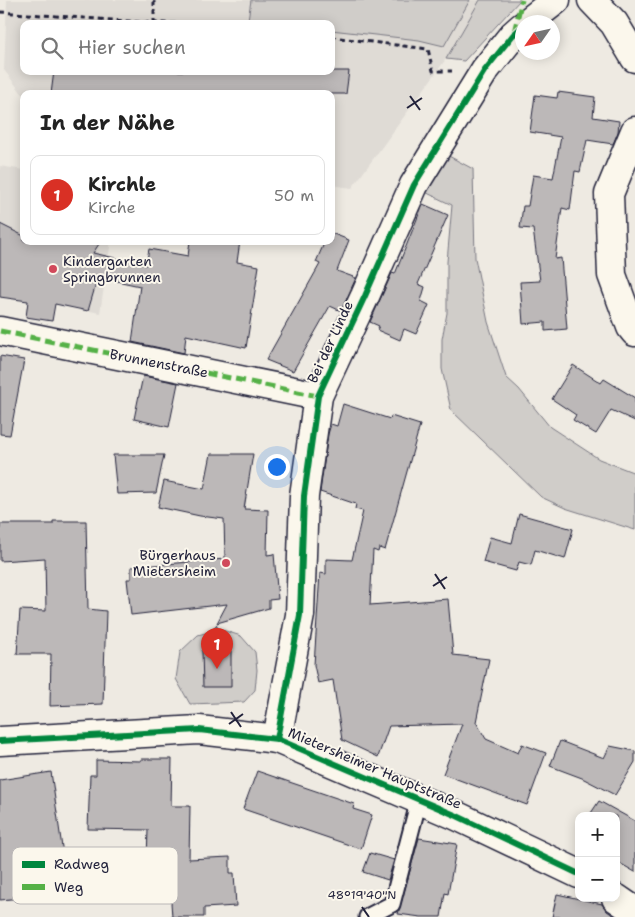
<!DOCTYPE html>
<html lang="de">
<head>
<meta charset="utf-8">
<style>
  body { margin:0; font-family:"Shantell Sans",sans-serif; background:#f2f2f2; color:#222 }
  .controls { position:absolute; right:15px; bottom:15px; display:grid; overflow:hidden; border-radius:10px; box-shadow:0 2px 12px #0003 }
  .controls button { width:45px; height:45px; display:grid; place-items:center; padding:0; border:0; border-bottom:1px solid #e0e0e0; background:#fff; color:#222; font:25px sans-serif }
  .compass { position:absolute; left:515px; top:15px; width:45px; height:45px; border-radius:50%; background:#fff; box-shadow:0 2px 12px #0003; rotate:236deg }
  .you { position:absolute; left:276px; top:466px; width:18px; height:18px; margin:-12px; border:4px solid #fff; border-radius:50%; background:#1a73e8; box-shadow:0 0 0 8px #1a73e833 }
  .badge { display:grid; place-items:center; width:32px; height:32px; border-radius:50%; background:#d93025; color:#fff; font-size:16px; font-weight:700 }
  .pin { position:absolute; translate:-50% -41px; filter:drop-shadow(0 1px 2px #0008) }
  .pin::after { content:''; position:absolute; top:26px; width:18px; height:15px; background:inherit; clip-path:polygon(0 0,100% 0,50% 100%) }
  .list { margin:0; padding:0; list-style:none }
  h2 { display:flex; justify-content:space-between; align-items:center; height:65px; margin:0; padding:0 20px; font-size:21px }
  h2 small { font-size:16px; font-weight:400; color:#767676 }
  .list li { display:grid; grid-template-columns:32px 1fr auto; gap:15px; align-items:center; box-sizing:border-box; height:80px; margin:0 10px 10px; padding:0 10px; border:1px solid #e0e0e0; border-radius:10px }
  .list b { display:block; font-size:19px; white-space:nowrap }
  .list p { margin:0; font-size:16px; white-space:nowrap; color:#767676 }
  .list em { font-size:16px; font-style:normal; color:#767676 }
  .icon { flex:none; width:28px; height:28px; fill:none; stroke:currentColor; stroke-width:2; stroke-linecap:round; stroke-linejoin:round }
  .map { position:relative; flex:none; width:635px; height:917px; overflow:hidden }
  .search { position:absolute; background:#fff; box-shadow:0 2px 12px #0003; left:20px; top:20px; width:315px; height:55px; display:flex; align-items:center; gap:12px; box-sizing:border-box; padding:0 18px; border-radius:10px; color:#767676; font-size:19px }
  .panel { position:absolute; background:#fff; box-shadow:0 2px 12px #0003; left:20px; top:90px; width:315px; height:155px; border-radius:10px }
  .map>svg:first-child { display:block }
  .built { fill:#dfdbd5; fill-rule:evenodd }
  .green { fill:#d0cdc9; stroke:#797882 }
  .building { fill:#bcb8b8; stroke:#22223b }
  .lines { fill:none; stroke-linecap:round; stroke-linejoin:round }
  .lane-casing { stroke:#22223b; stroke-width:19 }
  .street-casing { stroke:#22223b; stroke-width:31 }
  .path { stroke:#22223b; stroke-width:3; stroke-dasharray:5 4; stroke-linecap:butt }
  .lane { stroke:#fbf7ec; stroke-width:15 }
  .street { stroke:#fbf7ec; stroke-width:28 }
  .quiet { stroke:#55b146; stroke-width:5; stroke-dasharray:10 5; stroke-linecap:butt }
  .cycleway-casing { stroke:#fbf7ec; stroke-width:9 }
  .cycleway { stroke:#00873e; stroke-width:6 }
  .ticks { fill:none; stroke:#22223b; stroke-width:2 }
  .poi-dot { fill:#d1495b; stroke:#fbf7ec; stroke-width:2 }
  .labels { text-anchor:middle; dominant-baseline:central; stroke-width:4; stroke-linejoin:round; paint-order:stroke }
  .poi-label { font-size:14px; fill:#22223b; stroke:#fbf7ec; text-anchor:start }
  .street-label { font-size:14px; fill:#22223b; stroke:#fbf7ec }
  .key { fill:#fbf7ec; stroke:#bab7b7; stroke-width:1 }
  .key-label { font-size:14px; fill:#22223b }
  .ticks-label { font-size:12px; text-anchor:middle; fill:#22223b; stroke:#fbf7ec; stroke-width:4; stroke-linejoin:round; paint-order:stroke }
</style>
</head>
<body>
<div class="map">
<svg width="635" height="917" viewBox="0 0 635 917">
  <rect width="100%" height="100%" fill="#eeeae2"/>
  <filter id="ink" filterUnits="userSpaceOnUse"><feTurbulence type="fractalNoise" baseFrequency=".02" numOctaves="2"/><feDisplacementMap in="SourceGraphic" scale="10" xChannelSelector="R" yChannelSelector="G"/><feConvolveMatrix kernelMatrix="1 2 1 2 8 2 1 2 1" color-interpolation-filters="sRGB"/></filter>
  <g filter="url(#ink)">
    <g class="built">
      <path d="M7,0H480L446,59L352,188L331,185V94H24V96L4,70ZM24,24H331V71H24Z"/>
      <polygon points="0,166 24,170 24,241 111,241 100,313 55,304 52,321 26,317 28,301 0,297"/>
    </g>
    <g class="green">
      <polygon points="251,0 470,0 444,46 419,40 331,30 331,24 279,24 248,20"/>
      <polygon points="480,0 520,0 464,61 446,59"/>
      <polygon points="445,154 473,169 475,258 488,322 506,377 519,389 550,427 599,459 635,473 635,530 565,508 541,497 451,410 442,369 442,339 447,313 447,262 452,205 423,191"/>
      <polygon points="219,629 241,636 255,652 257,670 255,690 244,702 190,704 176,679 180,652 198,635"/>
    </g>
    <g class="building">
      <polygon points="54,71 349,71 346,94 51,94"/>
      <polygon points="558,92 595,97 593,117 619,121 618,132 613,144 587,140 580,172 575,171 570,210 562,208 555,259 561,258 567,329 545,331 545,322 523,324 520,282 540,281 533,229 520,228 523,206 528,206 533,175 553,178 561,137 530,132 535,95 557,98"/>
      <polygon points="423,204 448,215 418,284 425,287 421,301 429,305 416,334 404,329 400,340 377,330 379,326 370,322 392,273 395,274"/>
      <polygon points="0,224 24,236 24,241 101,241 93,253 146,265 149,249 188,256 190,241 240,241 237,262 259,266 246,348 186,335 184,353 132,342 140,286 98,277 88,311 55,304 52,321 26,317 28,301 0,297"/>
      <polygon points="331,233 349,240 337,271 356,278 341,311 330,306 293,371 266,360 320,264 316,262 325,241 331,241"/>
      <polygon points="0,356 24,360 10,435 0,434"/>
      <polygon points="573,365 601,383 604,379 635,398 635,421 611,410 596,434 573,420 576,415 552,399"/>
      <polygon points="143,376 178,383 169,427 134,419"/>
      <polygon points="343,404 390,419 391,416 420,425 385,550 379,548 378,552 373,550 370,605 448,599 453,655 489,659 476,722 486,739 518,753 522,744 546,753 527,805 443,774 462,724 389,726 378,757 342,740 333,680 318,683 314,665 320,573 326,574 326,559 352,560 363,511 355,509 356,504 320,492 328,434 331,424 337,426"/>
      <polygon points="211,454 253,454 244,509 268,510 267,555 274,554 278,599 269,600 269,608 217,623 227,604 131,615 127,579 131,579 131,567 225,559 224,519 200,516 158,507 164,481 204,489"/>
      <polygon points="113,455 164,455 156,493 117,494"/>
      <polygon points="519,514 573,529 565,559 535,550 531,565 519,562 516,571 483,562 490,537 512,543"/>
      <polygon points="53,521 86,521 88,609 106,611 103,704 50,706 51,654 17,654 20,610 46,611 45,558 0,561 0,524 53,524"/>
      <polygon points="216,625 231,650 231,687 203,687 202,651"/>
      <polygon points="560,741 604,758 610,746 635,751 635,762 615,795 582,778 550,766"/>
      <polygon points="141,759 172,759 171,806 190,806 189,859 230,857 230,873 234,873 236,906 204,908 204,917 172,917 168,859 147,858 148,830 88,829 90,775 96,775 96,760 141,761"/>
      <polygon points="257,771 354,804 353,809 372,815 361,849 243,809"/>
      <polygon points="51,772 64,861 19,857 22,898 0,900 0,780"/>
      <polygon points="599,801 635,821 635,872 616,861 616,816 589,816"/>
      <polygon points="419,838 457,844 448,894 445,893 441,917 421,917 398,914"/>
      <polygon points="370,853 394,860 388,880 363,872"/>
      <polygon points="557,894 602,904 607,911 616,917 552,917"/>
    </g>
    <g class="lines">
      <defs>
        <polyline id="lane" points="367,917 392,904 419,800"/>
        <g id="street">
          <polyline points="592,0 614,23 635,58"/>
          <polyline points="528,22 556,0"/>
          <polyline points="635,131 609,194 612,275 631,327 635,332"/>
          <polyline points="0,331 318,396"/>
          <polyline points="277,739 300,615 304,496 318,396 365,296 414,185 485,70 513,35 522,27"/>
          <polyline points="0,741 199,730 277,739 455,815 579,874"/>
          <polyline points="616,898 635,911"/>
        </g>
      </defs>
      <use href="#lane" class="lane-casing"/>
      <use href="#street" class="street-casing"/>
      <g class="path">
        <polyline points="0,12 154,23 221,24"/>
        <polyline points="154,24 154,0"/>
        <polyline points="331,37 428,49 433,71 452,71"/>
      </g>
      <use href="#lane" class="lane"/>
      <use href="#street" class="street"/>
      <g class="quiet">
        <polyline points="514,32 522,0"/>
        <polyline points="0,331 318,396"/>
      </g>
      <defs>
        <g id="cycleway">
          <polyline points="277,739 300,615 304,496 318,396 365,296 414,185 485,70 513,35 522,27"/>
          <polyline points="0,741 199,730 277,739 455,815 579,874"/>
        </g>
      </defs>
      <use href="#cycleway" class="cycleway-casing"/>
      <use href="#cycleway" class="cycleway"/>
    </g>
  </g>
  <path class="ticks" d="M410,96L420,110M407,108L422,98M435,574L445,589M433,586L447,577M231,712L241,727M229,724L243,714M362,907L369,917"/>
  <g class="poi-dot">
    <circle cx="53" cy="269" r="5"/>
    <circle cx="226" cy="563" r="5"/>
  </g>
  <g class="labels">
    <g class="poi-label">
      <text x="63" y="261">Kindergarten<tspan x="63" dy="16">Springbrunnen</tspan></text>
      <text x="216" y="555" text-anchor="end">Bürgerhaus<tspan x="216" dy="16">Mietersheim</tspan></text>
    </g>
    <g class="street-label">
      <text transform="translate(330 342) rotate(-65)">Bei der Linde</text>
      <text transform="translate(159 363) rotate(11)">Brunnenstraße</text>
      <text transform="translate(375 768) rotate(23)">Mietersheimer Hauptstraße</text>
    </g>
  </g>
  <rect x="12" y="847" width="166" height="57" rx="8" class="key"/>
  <rect x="22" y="861" width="23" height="7" fill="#00873e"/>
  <rect x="22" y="884" width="23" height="6" fill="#55b146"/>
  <g class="key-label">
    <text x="54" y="869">Radweg</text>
    <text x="54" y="892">Weg</text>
  </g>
  <g class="ticks-label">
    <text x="362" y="899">48°19'40"N</text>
  </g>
</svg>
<div class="controls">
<button>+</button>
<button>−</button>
</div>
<svg class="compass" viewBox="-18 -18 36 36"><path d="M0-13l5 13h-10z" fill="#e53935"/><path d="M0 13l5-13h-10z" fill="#767676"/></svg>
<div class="you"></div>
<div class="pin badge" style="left:217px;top:669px">1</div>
<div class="search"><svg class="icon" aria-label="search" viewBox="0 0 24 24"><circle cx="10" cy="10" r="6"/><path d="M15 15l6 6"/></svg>Hier suchen</div>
<section class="panel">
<h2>In der Nähe<small></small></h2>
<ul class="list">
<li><span class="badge">1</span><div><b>Kirchle</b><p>Kirche</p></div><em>50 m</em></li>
</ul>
</section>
</div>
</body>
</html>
